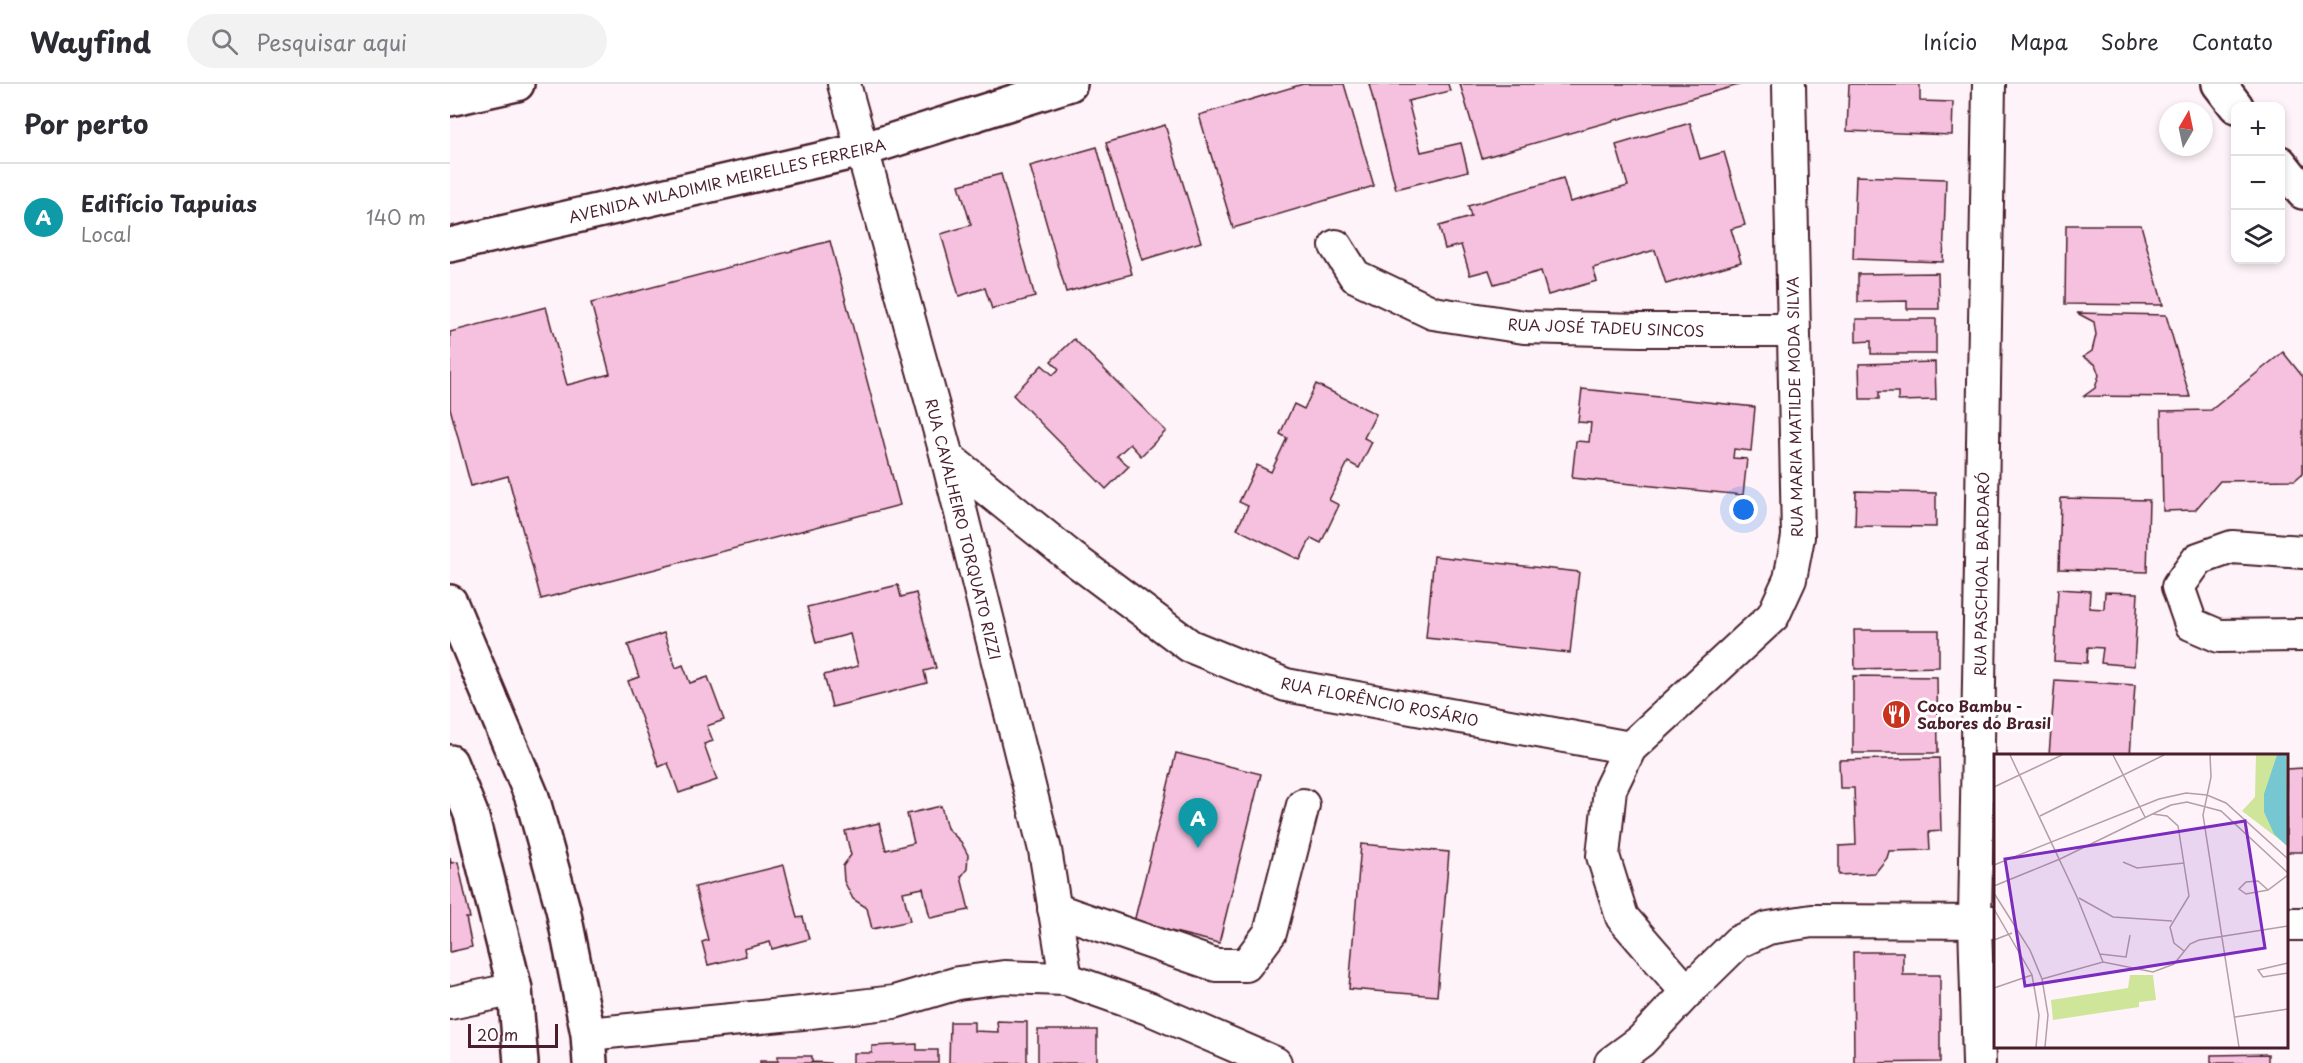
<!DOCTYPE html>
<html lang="pt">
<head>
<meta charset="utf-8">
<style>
  body { margin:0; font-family:"Playpen Sans",sans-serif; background:#f2f2f3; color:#2b2b33 }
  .controls { position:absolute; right:18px; top:18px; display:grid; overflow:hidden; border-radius:12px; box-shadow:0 3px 9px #0003 }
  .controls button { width:54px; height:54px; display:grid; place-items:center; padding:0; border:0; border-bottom:2px solid #e1e1e2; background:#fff; color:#2b2b33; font:30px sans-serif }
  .compass { position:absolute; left:1709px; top:18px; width:54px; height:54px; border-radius:50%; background:#fff; box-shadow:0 3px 9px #0003; rotate:9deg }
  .scale { position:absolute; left:18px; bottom:15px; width:90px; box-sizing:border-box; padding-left:6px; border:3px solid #4a1f2b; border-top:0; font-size:16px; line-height:21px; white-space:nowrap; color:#4a1f2b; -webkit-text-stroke:4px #fff; paint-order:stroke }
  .you { position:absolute; left:1294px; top:426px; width:21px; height:21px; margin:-15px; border:4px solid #fff; border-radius:50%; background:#1a73e8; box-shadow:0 0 0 9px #1a73e833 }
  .badge { display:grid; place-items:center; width:39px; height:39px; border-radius:50%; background:#c8321e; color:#fff; font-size:20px; font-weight:700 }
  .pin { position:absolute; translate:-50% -50px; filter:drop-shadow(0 2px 3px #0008) }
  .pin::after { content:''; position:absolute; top:32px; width:21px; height:18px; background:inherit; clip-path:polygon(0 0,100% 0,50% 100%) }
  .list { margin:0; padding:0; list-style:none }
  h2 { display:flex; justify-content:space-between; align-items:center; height:78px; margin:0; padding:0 24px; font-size:26px }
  h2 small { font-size:20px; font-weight:400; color:#7c7c81 }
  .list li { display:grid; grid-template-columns:39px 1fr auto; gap:18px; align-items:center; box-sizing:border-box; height:108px; padding:0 24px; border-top:2px solid #e1e1e2 }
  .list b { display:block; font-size:22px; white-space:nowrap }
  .list p { margin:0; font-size:20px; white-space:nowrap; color:#7c7c81 }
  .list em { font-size:20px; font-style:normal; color:#7c7c81 }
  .icon { flex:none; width:33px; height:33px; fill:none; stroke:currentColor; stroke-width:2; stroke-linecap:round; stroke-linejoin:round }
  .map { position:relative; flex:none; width:1853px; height:979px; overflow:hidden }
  header { display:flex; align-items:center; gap:36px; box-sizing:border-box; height:84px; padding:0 30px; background:#fff; border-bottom:2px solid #e1e1e2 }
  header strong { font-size:28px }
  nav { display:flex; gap:33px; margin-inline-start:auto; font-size:21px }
  .search { width:420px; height:54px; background:#f2f2f3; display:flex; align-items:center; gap:15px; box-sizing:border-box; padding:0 21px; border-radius:33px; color:#7c7c81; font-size:22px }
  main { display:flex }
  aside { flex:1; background:#fff }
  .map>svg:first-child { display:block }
  .building { fill:#f5c1de; stroke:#4a1f2b; stroke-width:1.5 }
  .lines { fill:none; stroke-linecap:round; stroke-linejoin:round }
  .minor-casing { stroke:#4a1f2b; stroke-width:36 }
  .tertiary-casing { stroke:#4a1f2b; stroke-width:38 }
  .secondary-casing { stroke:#4a1f2b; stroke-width:38 }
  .minor { stroke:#fff; stroke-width:32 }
  .tertiary { stroke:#fff; stroke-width:33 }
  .secondary { stroke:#fff; stroke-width:33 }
  .labels { text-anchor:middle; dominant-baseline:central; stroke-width:6; stroke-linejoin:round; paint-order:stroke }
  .street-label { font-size:15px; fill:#4a1f2b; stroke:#fff }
  .poi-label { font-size:15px; font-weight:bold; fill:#4a1f2b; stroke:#fff; text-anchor:start }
  .inset-road { fill:none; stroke:#b59ea6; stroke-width:1.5 }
  .view { fill:#7b2cbf; fill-opacity:0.15; stroke:#7b2cbf; stroke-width:3 }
  .inset-edge { fill:none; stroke:#4a1f2b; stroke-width:3 }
</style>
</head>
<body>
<header>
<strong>Wayfind</strong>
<div class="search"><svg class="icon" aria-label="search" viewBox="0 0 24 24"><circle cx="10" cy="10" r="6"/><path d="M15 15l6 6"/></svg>Pesquisar aqui</div>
<nav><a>Início</a><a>Mapa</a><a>Sobre</a><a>Contato</a></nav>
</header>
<main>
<aside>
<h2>Por perto<small></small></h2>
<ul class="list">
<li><span class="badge" style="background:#0f9aa8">A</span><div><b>Edifício Tapuias</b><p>Local</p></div><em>140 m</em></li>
</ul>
</aside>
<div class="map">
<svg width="1853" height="979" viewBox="0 0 1853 979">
  <rect width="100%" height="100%" fill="#fdf3f8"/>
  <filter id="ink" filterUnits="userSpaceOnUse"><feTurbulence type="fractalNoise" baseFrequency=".0167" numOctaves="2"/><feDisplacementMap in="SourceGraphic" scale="12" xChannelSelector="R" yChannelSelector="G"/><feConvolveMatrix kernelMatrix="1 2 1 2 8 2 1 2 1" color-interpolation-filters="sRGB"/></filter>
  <g filter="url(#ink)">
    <g class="building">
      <polygon points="853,0 894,0 924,102 783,144 749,31"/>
      <polygon points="919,0 998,0 1000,7 958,17 971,68 1011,59 1018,87 946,105"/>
      <polygon points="1010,0 1292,0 1032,74"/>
      <polygon points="1399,0 1470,0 1470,17 1503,18 1502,51 1397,47"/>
      <polygon points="1240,39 1250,75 1274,68 1295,141 1281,145 1291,178 1216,200 1205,166 1143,184 1147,197 1098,211 1091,187 1044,200 1039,186 1020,191 1011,161 995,165 989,142 1021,133 1018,122 1113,94 1120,118 1178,102 1166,61"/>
      <polygon points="715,41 751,158 692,176 656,59"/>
      <polygon points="647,63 682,190 616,208 580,82"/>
      <polygon points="551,90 585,213 542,225 535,204 509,212 491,150 521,141 509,101"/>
      <polygon points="1406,92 1496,95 1493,178 1403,175"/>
      <polygon points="1616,141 1691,141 1713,221 1615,220"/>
      <polygon points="380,157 450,421 91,515 58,392 21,402 0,324 0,248 96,223 117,301 160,290 141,219"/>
      <polygon points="1488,189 1489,225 1457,225 1457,217 1408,218 1408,190"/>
      <polygon points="1627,229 1716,231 1740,313 1634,312 1645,304 1649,291 1645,280 1633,273 1642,267 1646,251 1644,238"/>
      <polygon points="1406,235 1486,235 1486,270 1421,270 1421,257 1406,258"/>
      <polygon points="624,255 716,347 691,372 680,360 667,372 679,382 656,405 563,311 592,281 603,291 609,285 601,277"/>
      <polygon points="1833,268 1853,293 1853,389 1845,396 1770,397 1745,426 1713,427 1711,327 1761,326"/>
      <polygon points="1485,278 1486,316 1448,317 1448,308 1429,308 1429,315 1410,315 1409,280"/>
      <polygon points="866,300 926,330 914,354 922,358 909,384 898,378 879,416 889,421 871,459 861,454 850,476 787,445 798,422 789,418 807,381 821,388 837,354 830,350 844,320 854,325"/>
      <polygon points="1132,305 1305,323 1301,367 1284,365 1283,374 1297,375 1293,411 1122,394 1126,357 1139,358 1141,339 1128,338"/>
      <polygon points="1406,407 1486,409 1486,443 1405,442"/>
      <polygon points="1611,414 1699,416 1697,488 1609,485"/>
      <polygon points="984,472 1129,488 1120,569 976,554"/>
      <polygon points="448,501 451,513 466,509 486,584 474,587 477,599 382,623 374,591 408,582 400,550 366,559 357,523"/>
      <polygon points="1608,505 1640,507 1639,524 1654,525 1655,508 1688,509 1684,582 1651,579 1653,564 1638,563 1637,579 1604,577"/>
      <polygon points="1404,546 1489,546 1489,583 1405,585"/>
      <polygon points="214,549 226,584 233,581 240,599 258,593 274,636 257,642 263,657 254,660 267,696 229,709 218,679 209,683 178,597 189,593 178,561"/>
      <polygon points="1403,592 1487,593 1488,669 1403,669"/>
      <polygon points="1605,596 1685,601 1680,672 1599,671"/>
      <polygon points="726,669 811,690 769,859 684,838"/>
      <polygon points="1489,674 1491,747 1479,748 1480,766 1439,767 1437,774 1425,789 1389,791 1389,762 1406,761 1404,704 1390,704 1389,676"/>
      <polygon points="1853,684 1853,768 1836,768 1836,685"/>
      <polygon points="491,722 497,744 511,758 518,771 517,785 511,793 519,826 480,834 473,804 453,808 460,837 422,845 417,824 403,815 394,797 393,782 401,771 395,747 429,739 436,766 464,759 457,730"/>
      <polygon points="911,760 999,768 987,912 899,905"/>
      <polygon points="0,774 1,779 8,778 20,834 16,834 22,863 0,868"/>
      <polygon points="334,781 347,834 353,833 359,855 322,865 320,858 294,865 296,872 258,881 252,858 258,856 245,803"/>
      <polygon points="1403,868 1453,868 1453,891 1490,891 1490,978 1404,979"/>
      <polygon points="547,937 577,938 577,979 499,979 500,938 524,938 524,947 548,948"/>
      <rect x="588" y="946" width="59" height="33"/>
      <polygon points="467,960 467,966 488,966 488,979 403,979 403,969 422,969 422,962"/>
      <polygon points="1818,970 1818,979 1761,979 1761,971"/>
      <polygon points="328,972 362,972 362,978 381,979 310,979 310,977 328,977"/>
    </g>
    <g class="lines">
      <defs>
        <g id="minor">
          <polyline points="394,0 497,373 595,766 616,895"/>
          <polyline points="886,162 905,192 983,229 1074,243 1190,246 1343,246"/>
          <polyline points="497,373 621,473 740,562 836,601 1180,664"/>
          <polyline points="1853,468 1782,463 1748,475 1728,503 1741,540 1769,552 1853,551"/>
          <polyline points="604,825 766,881 796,881 820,849 853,721"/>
          <polyline points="1836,840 1853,840"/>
          <polyline points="1237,908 1172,833 1153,772 1160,705 1180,664 1323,532 1340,495 1348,453 1339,0"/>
          <polyline points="0,919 65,905"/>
          <polyline points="138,950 352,929 444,918 508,899 554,893 616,895 698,924 825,979"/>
          <polyline points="1161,979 1191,957 1237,908 1288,858 1318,844 1362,837 1546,838"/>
          <polyline points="1529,979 1525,837 1539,0"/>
        </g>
        <g id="tertiary">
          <polyline points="0,518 82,713 113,825 138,950 140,979"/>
          <polyline points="0,678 21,730 65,905 71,979"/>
        </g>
        <g id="secondary">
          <polyline points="1769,0 1786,22"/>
          <polyline points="0,15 67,0"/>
          <polyline points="1830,79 1853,108"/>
          <polyline points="0,161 412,66 620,0"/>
        </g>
      </defs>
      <use href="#minor" class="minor-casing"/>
      <use href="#tertiary" class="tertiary-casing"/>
      <use href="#secondary" class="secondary-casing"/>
      <use href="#minor" class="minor"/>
      <use href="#tertiary" class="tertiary"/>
      <use href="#secondary" class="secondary"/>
    </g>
  </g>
  <defs>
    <symbol id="restaurant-disc" viewBox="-11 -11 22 22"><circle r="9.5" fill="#c8321e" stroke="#fff"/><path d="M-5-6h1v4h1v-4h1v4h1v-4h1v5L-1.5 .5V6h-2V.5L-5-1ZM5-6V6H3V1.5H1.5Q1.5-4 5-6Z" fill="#fff"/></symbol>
  </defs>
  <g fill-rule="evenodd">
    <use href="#restaurant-disc" x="1430" y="614" width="33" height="33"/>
  </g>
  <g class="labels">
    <g class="street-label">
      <text transform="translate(277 96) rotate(-13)">AVENIDA WLADIMIR MEIRELLES FERREIRA</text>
      <text transform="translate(1156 243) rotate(2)">RUA JOSÉ TADEU SINCOS</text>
      <text transform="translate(1344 323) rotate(-91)">RUA MARIA MATILDE MODA SILVA</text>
      <text transform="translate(514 445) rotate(76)">RUA CAVALHEIRO TORQUATO RIZZI</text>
      <text transform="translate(1531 490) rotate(-89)">RUA PASCHOAL BARDARÓ</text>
      <text transform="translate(930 617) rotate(11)">RUA FLORÊNCIO ROSÁRIO</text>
    </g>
    <g class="poi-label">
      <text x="1467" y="621">Coco Bambu -<tspan x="1467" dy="17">Sabores do Brasil</tspan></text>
    </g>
  </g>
  <g transform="translate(1544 670)">
    <rect width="294" height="294" fill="#fdf3f8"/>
    <path d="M262,1H294V92L248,57L261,43ZM136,221H159L162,246L145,248V253L59,266L57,246L134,234Z" fill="#cfe59a"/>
    <path d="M283,1H292L294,93L280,80L270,58V40Z" fill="#77c7d2"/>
    <path class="inset-road" d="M16,1L83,143L109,208M119,1L151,63M216,1L217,23L209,61L245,293M0,33L68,1M159,60L173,62L184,72L195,142L176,173L180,189L190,197M46,62L170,1M129,108L143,114L190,109M0,111L165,45L192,39L213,41L232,49L294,105M0,132L66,105L177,51L193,48L227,57L294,119M274,136L264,127L252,128L245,135L252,140L274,136L294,121M0,139L36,196L48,225L54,261L51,293M85,144L119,163L178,167M0,155L38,221L45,261L42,293M0,186L18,179M106,200L132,203L136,181M294,209L264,216L269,223L294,219M48,225L109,208L159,218L180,210L196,190L205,186L294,172M0,234L38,221M241,263L294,255"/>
    <path class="view" d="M251,67L271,194L31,232L11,105Z"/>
    <rect width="294" height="294" class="inset-edge"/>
  </g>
</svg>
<div class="controls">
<button>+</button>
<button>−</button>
<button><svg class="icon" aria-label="layers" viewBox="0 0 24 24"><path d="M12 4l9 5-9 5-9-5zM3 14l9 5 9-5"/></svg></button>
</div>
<svg class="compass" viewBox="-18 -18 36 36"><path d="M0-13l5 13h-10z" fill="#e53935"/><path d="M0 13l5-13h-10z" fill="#7c7c81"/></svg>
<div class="scale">20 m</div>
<div class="you"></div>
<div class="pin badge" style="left:748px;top:764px;background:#0f9aa8">A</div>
</div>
</main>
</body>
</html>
